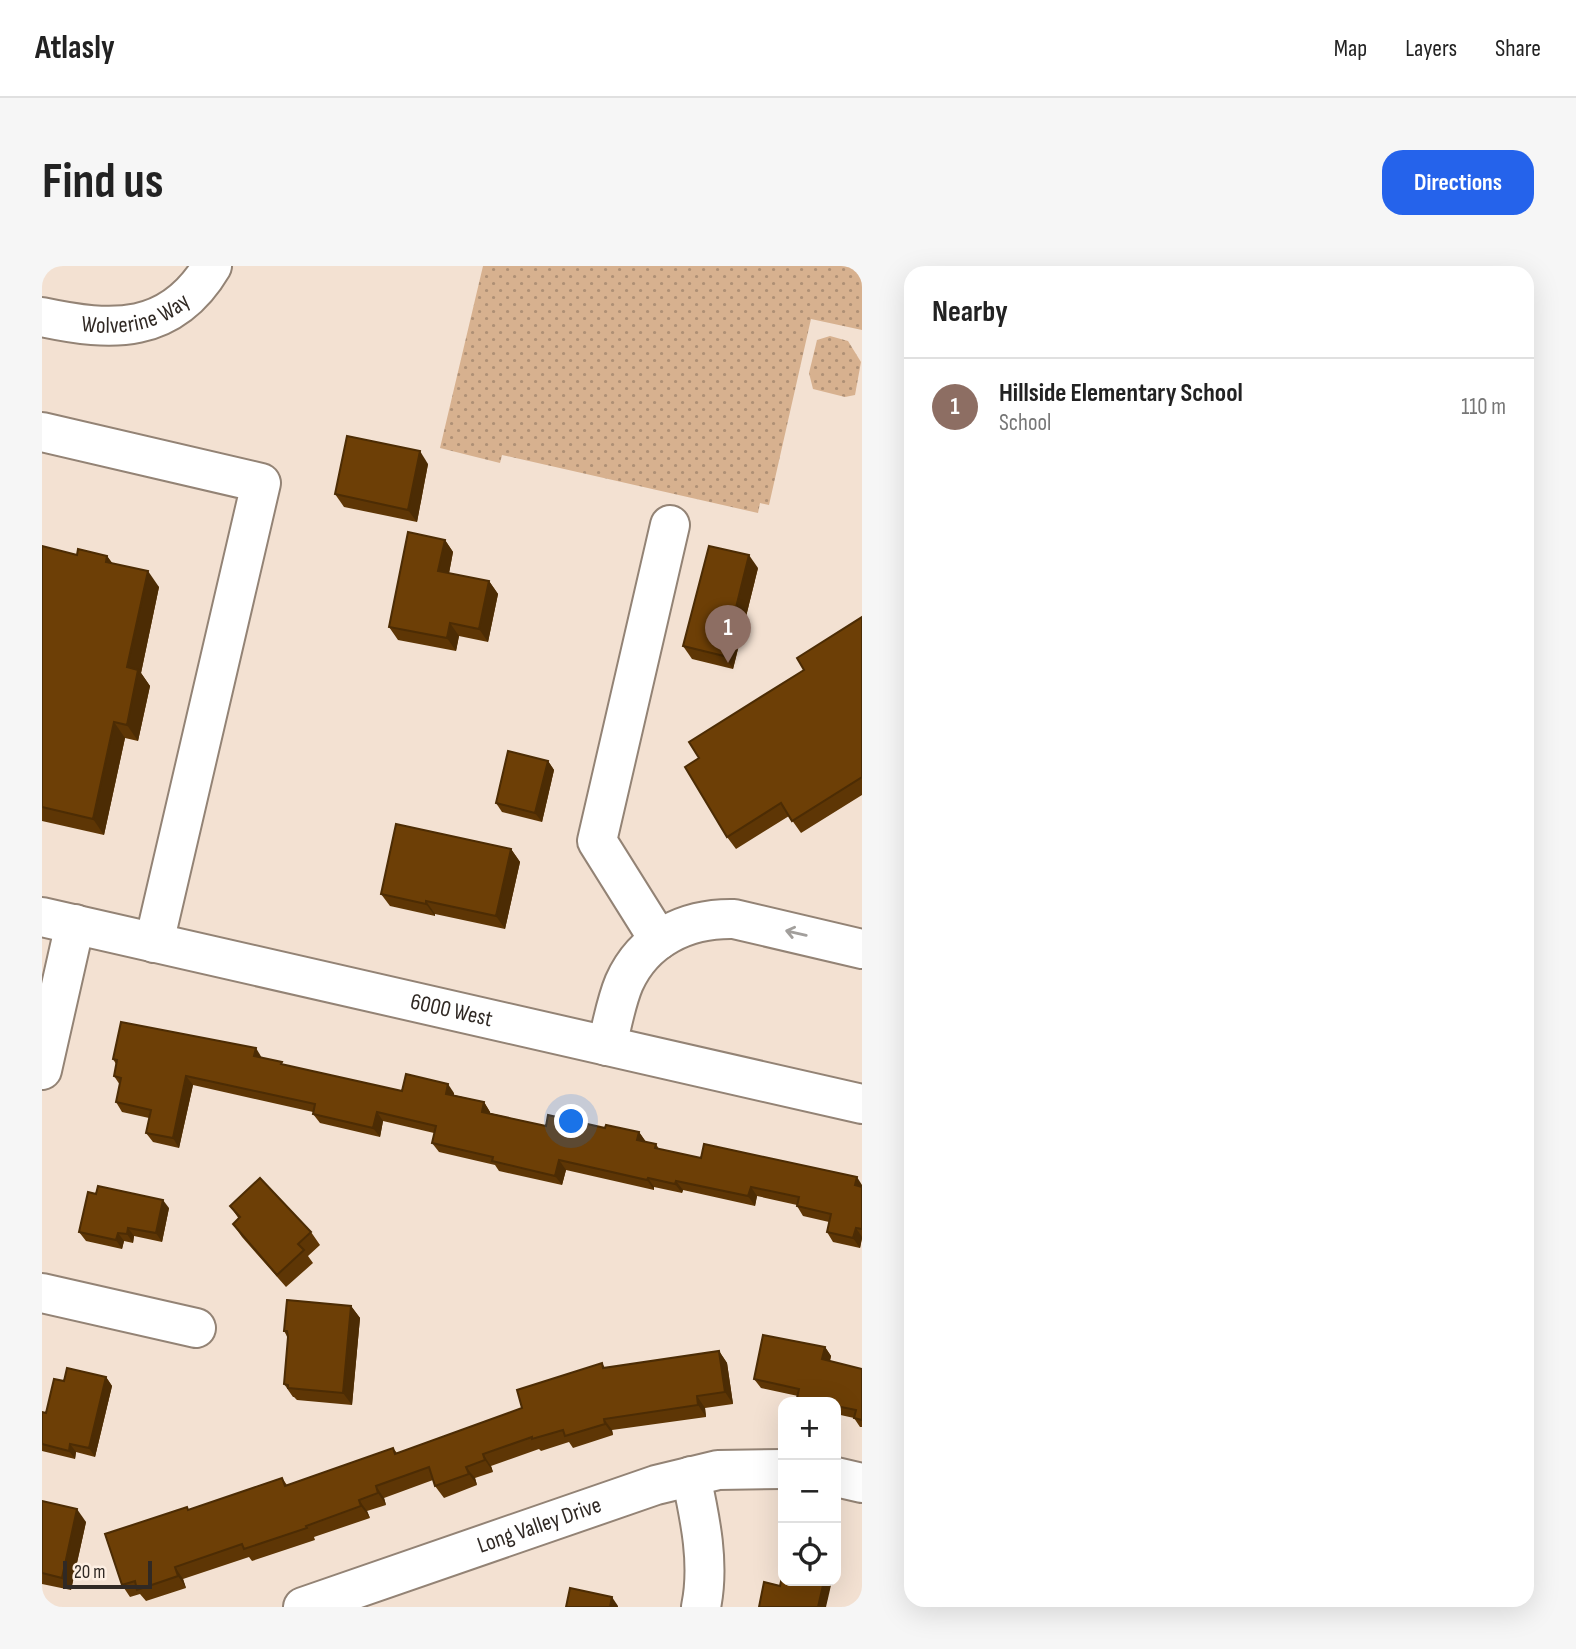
<!DOCTYPE html>
<html lang="en">
<head>
<meta charset="utf-8">
<style>
  body { margin:0; font-family:"Sofia Sans Condensed",sans-serif; background:#f6f6f6; color:#222 }
  .controls { position:absolute; right:21px; bottom:21px; display:grid; overflow:hidden; border-radius:14px; box-shadow:0 7px 28px #0002 }
  .controls button { width:63px; height:63px; display:grid; place-items:center; padding:0; border:0; border-bottom:2px solid #e0e0e0; background:#fff; color:#222; font:35px sans-serif }
  .scale { position:absolute; left:21px; bottom:18px; width:89px; box-sizing:border-box; padding-left:7px; border:4px solid #302924; border-top:0; font-size:19px; line-height:24px; white-space:nowrap; color:#302924; -webkit-text-stroke:5px #fdefe3; paint-order:stroke }
  .you { position:absolute; left:530px; top:856px; width:24px; height:24px; margin:-18px; border:5px solid #fff; border-radius:50%; background:#1a73e8; box-shadow:0 0 0 10px #1a73e833 }
  .badge { display:grid; place-items:center; width:46px; height:46px; border-radius:50%; background:#2563eb; color:#fff; font-size:23px; font-weight:700 }
  .pin { position:absolute; translate:-50% -58px; filter:drop-shadow(0 2px 4px #0008) }
  .pin::after { content:''; position:absolute; top:37px; width:24px; height:21px; background:inherit; clip-path:polygon(0 0,100% 0,50% 100%) }
  .list { margin:0; padding:0; list-style:none }
  h2 { display:flex; justify-content:space-between; align-items:center; height:91px; margin:0; padding:0 28px; font-size:30px }
  h2 small { font-size:23px; font-weight:400; color:#767676 }
  .list li { display:grid; grid-template-columns:46px 1fr auto; gap:21px; align-items:center; box-sizing:border-box; height:98px; padding:0 28px; border-top:2px solid #e0e0e0 }
  .list b { display:block; font-size:26px; white-space:nowrap }
  .list p { margin:0; font-size:23px; white-space:nowrap; color:#767676 }
  .list em { font-size:23px; font-style:normal; color:#767676 }
  .icon { flex:none; width:38px; height:38px; fill:none; stroke:currentColor; stroke-width:2; stroke-linecap:round; stroke-linejoin:round }
  .map { position:relative; flex:none; width:820px; height:1341px; overflow:hidden; border-radius:21px }
  header { display:flex; align-items:center; gap:42px; box-sizing:border-box; height:98px; padding:0 35px; background:#fff; border-bottom:2px solid #e0e0e0 }
  header strong { font-size:33px }
  nav { display:flex; gap:38px; margin-inline-start:auto; font-size:24px }
  .intro { display:flex; align-items:center; justify-content:space-between; box-sizing:border-box; height:168px; padding:0 42px }
  h1 { margin:0; font-size:49px }
  .button { padding:18px 32px; border-radius:21px; background:#2563eb; color:#fff; font-size:24px; font-weight:700 }
  main { display:flex; gap:42px; padding:0 42px }
  aside { flex:1; background:#fff; border-radius:21px; box-shadow:0 7px 28px #0002 }
  .map>svg:first-child { display:block }
  .green { fill:url(#green-dots) }
  .lines { fill:none; stroke-linecap:round; stroke-linejoin:round }
  .minor-casing { stroke:#938375; stroke-width:42 }
  .minor { stroke:#fff; stroke-width:38 }
  .wall { fill:#5e3605 }
  .shaded-wall { fill:#4c2c04 }
  .building { fill:#6d3f06; stroke:#4c2c04; stroke-width:2 }
  .oneway { stroke:#a29f9c }
  .labels { text-anchor:middle; dominant-baseline:central; stroke-width:7; stroke-linejoin:round; paint-order:stroke }
  .street-label { font-size:23px; fill:#302924; stroke:#fdefe3 }
</style>
</head>
<body>
<header>
<strong>Atlasly</strong>
<nav><a>Map</a><a>Layers</a><a>Share</a></nav>
</header>
<div class="intro"><h1>Find us</h1><a class="button">Directions</a></div>
<main>
<div class="map">
<svg width="820" height="1341" viewBox="0 0 820 1341">
  <defs>
    <pattern id="green-dots" width="8" height="8" patternUnits="userSpaceOnUse" patternTransform="scale(1.75)"><rect width="8" height="8" fill="#d7b18f"/><path d="M2 2h.1M6 6h.1" fill="none" stroke="#af9075" stroke-width="1.8" stroke-linecap="round"/></pattern>
  </defs>
  <rect width="100%" height="100%" fill="#f3e1d2"/>
  <g class="green">
    <polygon points="441,0 820,0 820,64 769,53 727,239 718,237 716,247 460,189 458,197 398,182"/>
    <polygon points="788,70 806,75 819,96 813,129 803,131 771,123 767,107 775,74"/>
  </g>
  <g class="lines">
    <defs>
      <g id="minor">
        <path id="s1" d="M0,51C70,66 129,69 170,0"/>
        <polyline points="0,166 219,217 112,677"/>
        <path id="s2" d="M0,651L820,838"/>
        <polyline points="617,674 555,575 628,259"/>
        <path d="M565,780C570,759 574,736 582,717C602,672 645,652 692,653L820,683"/>
        <polyline points="0,804 33,658"/>
        <polyline points="0,1027 154,1062"/>
        <path d="M649,1210C658,1252 668,1298 659,1341"/>
        <polyline points="794,1211 820,1217"/>
        <path id="s3" d="M261,1341L614,1219L676,1204L741,1203"/>
      </g>
    </defs>
    <use href="#minor" class="minor-casing"/>
    <use href="#minor" class="minor"/>
  </g>
  <g class="wall">
    <polygon points="386,198 375,256 302,241 293,228"/>
    <polygon points="403,274 411,286 407,307 447,315 456,328 446,376 417,370 414,385 356,374 347,361"/>
    <polygon points="0,280 35,289 65,290 71,298 117,321 99,407 108,420 96,475 83,472 62,569 0,555"/>
    <polygon points="716,302 691,403 650,393 641,380"/>
    <polygon points="820,351 820,529 759,567 747,550 694,583 685,571 657,492 762,404"/>
    <polygon points="506,495 512,504 500,556 460,546 454,537"/>
    <polygon points="469,583 478,596 463,663 393,648 393,650 348,640 339,628"/>
    <polygon points="71,793 241,799 360,825 412,827 412,829 442,836 448,846 448,847 504,860 563,862 597,866 604,876 614,878 617,883 659,892 820,919 820,973 818,982 791,976 785,966 787,956 761,950 755,940 755,939 715,930 713,940 641,924 640,927 612,921 612,924 524,904 520,919 457,905 453,899 397,886 390,877 392,867 341,855 338,871 278,857 271,848 271,846 151,819 137,882 111,876 104,867 107,852 80,846 74,836 78,819 72,810 74,798"/>
    <polygon points="188,940 269,966 278,979 266,990 271,997 244,1021 200,971 191,958 197,953"/>
    <polygon points="127,942 120,976 92,970 91,977 82,975 80,983 44,975 37,966"/>
    <polygon points="309,1040 318,1052 310,1139 255,1134 252,1131 251,1131 242,1118 246,1072 242,1065"/>
    <polygon points="783,1081 789,1090 788,1095 820,1103 820,1161 818,1161 812,1152 794,1148 794,1136 758,1136 755,1132 756,1130 719,1122 712,1113"/>
    <polygon points="677,1085 685,1097 691,1138 663,1142 664,1151 570,1164 571,1169 531,1182 527,1176 499,1185 497,1183 449,1200 451,1206 433,1212 435,1219 402,1232 393,1220 391,1214 342,1232 344,1239 325,1245 328,1252 272,1271 273,1274 210,1295 207,1291 141,1313 144,1322 104,1335 98,1328 88,1331 80,1319 145,1241 147,1244 240,1212 245,1219 351,1182 355,1187 480,1142 560,1097 563,1102"/>
    <polygon points="64,1111 70,1120 53,1191 34,1186 33,1193 0,1185 0,1146 4,1147 22,1115"/>
    <polygon points="0,1235 44,1256 29,1324 0,1318"/>
  </g>
  <g class="shaded-wall">
    <polygon points="378,185 386,198 375,256 366,244"/>
    <polygon points="403,274 411,286 405,318 396,305"/>
    <polygon points="707,289 716,302 691,403 682,390"/>
    <polygon points="65,290 76,306 64,296"/>
    <polygon points="106,305 117,321 99,407 108,420 96,475 85,459 85,401"/>
    <polygon points="447,315 456,328 446,376 437,363"/>
    <polygon points="408,357 417,370 414,385 405,372"/>
    <polygon points="72,456 83,472 62,569 51,553"/>
    <polygon points="506,495 512,504 500,556 493,547"/>
    <polygon points="469,583 478,596 463,663 454,650"/>
    <polygon points="384,635 393,648 393,650 384,638"/>
    <polygon points="214,782 220,792 212,790"/>
    <polygon points="144,810 151,819 137,882 131,872"/>
    <polygon points="406,818 412,827 410,837 404,828"/>
    <polygon points="442,836 448,846 446,855 440,846"/>
    <polygon points="335,846 341,855 338,871 331,862"/>
    <polygon points="597,866 604,876 595,874"/>
    <polygon points="517,894 524,904 520,919 513,910"/>
    <polygon points="815,911 820,919 820,928 813,919"/>
    <polygon points="606,912 612,921 612,924 605,914"/>
    <polygon points="634,915 641,924 640,927 633,918"/>
    <polygon points="709,921 715,930 713,940 706,930"/>
    <polygon points="121,934 127,942 120,976 114,967"/>
    <polygon points="86,962 92,970 91,977 85,968"/>
    <polygon points="814,962 820,971 818,982 811,972"/>
    <polygon points="76,967 82,975 80,983 74,974"/>
    <polygon points="309,1040 318,1052 310,1139 301,1127"/>
    <polygon points="783,1081 789,1090 786,1102 780,1093"/>
    <polygon points="677,1085 685,1097 691,1138 683,1126"/>
    <polygon points="64,1111 70,1120 53,1191 47,1182"/>
    <polygon points="655,1130 663,1142 664,1151 656,1139"/>
    <polygon points="562,1153 570,1164 571,1169 563,1158"/>
    <polygon points="28,1178 34,1186 33,1193 27,1185"/>
    <polygon points="441,1188 449,1200 451,1206 443,1194"/>
    <polygon points="424,1201 433,1212 435,1219 427,1208"/>
    <polygon points="334,1220 342,1232 344,1239 336,1227"/>
    <polygon points="317,1234 325,1245 328,1252 319,1240"/>
    <polygon points="35,1243 44,1256 29,1324 20,1312"/>
    <polygon points="133,1301 141,1313 144,1322 136,1310"/>
    <polygon points="782,1315 790,1315 784,1341 776,1341"/>
    <polygon points="570,1331 576,1340 576,1341 568,1341"/>
  </g>
  <g class="building">
    <polygon points="305,170 378,185 366,244 293,228"/>
    <polygon points="366,266 403,274 396,305 447,315 437,363 408,357 405,372 347,361"/>
    <polygon points="0,280 35,289 36,283 65,290 64,296 106,305 85,401 96,404 85,459 72,456 51,553 0,541"/>
    <polygon points="667,280 707,289 682,390 641,380"/>
    <polygon points="820,351 820,511 750,555 739,537 685,571 643,501 657,492 647,476 762,404 755,392"/>
    <polygon points="466,485 506,495 493,547 454,537"/>
    <polygon points="354,558 469,583 454,650 384,635 384,638 339,628"/>
    <polygon points="79,756 214,782 212,790 240,796 239,798 360,825 364,808 406,818 404,828 442,836 440,846 504,860 506,849 563,862 564,859 597,866 595,874 614,878 613,882 659,892 662,878 815,911 813,919 820,921 820,963 814,962 811,972 785,966 789,948 755,940 757,931 709,921 706,930 634,915 633,918 606,912 605,914 517,894 513,910 450,895 451,891 390,877 394,860 335,846 331,862 271,848 273,838 144,810 131,872 104,867 109,844 74,836 79,812 72,810 75,794 71,793"/>
    <polygon points="218,912 269,966 256,978 262,984 235,1009 191,958 198,951 188,940"/>
    <polygon points="56,920 121,934 114,967 86,962 85,968 76,967 74,974 37,966 46,926 54,928"/>
    <polygon points="245,1034 309,1040 301,1127 246,1122 246,1119 242,1118 246,1071 245,1065 242,1065"/>
    <polygon points="721,1069 783,1081 780,1093 820,1103 820,1154 812,1152 814,1144 794,1140 794,1136 774,1136 755,1132 757,1123 712,1113"/>
    <polygon points="677,1085 683,1126 655,1130 656,1139 562,1153 563,1158 523,1170 521,1164 490,1173 490,1171 441,1188 443,1194 424,1201 427,1208 393,1220 387,1201 334,1220 336,1227 317,1234 319,1240 264,1260 265,1262 202,1283 200,1278 133,1301 136,1310 95,1324 93,1315 80,1319 63,1268 145,1241 146,1244 240,1212 243,1220 351,1182 353,1188 480,1142 475,1124 560,1097 561,1102"/>
    <polygon points="25,1102 64,1111 47,1182 28,1178 27,1185 0,1178 0,1146 4,1147 12,1113 22,1115"/>
    <polygon points="0,1235 35,1243 20,1312 0,1307"/>
    <polygon points="741,1306 741,1315 782,1315 776,1341 717,1341 722,1316 738,1320"/>
    <polygon points="528,1322 570,1331 568,1341 524,1341"/>
  </g>
  <defs><path id="oneway-shaft" d="M-6 0H5M1.5-3L5.5 0L1.5 3" fill="none" stroke-width="1.6" stroke-linecap="round" stroke-linejoin="round" transform="scale(1.75)"/></defs>
  <use class="oneway" href="#oneway-shaft" transform="translate(754 667) rotate(-167)"/>
  <g class="labels">
    <g class="street-label">
      <text stroke="none"><textPath href="#s1" startOffset="96">Wolverine Way</textPath></text>
      <text stroke="none"><textPath href="#s2" startOffset="420">6000 West</textPath></text>
      <text stroke="none"><textPath href="#s3" startOffset="250">Long Valley Drive</textPath></text>
    </g>
  </g>
</svg>
<div class="controls">
<button>+</button>
<button>−</button>
<button><svg class="icon" aria-label="locate" viewBox="0 0 24 24"><circle cx="12" cy="12" r="6"/><path d="M12 2v4M12 18v4M2 12h4M18 12h4"/></svg></button>
</div>
<div class="scale">20 m</div>
<div class="you"></div>
<div class="pin badge" style="left:686px;top:397px;background:#8d6e63">1</div>
</div>
<aside>
<h2>Nearby<small></small></h2>
<ul class="list">
<li><span class="badge" style="background:#8d6e63">1</span><div><b>Hillside Elementary School</b><p>School</p></div><em>110 m</em></li>
</ul>
</aside>
</main>
</body>
</html>
